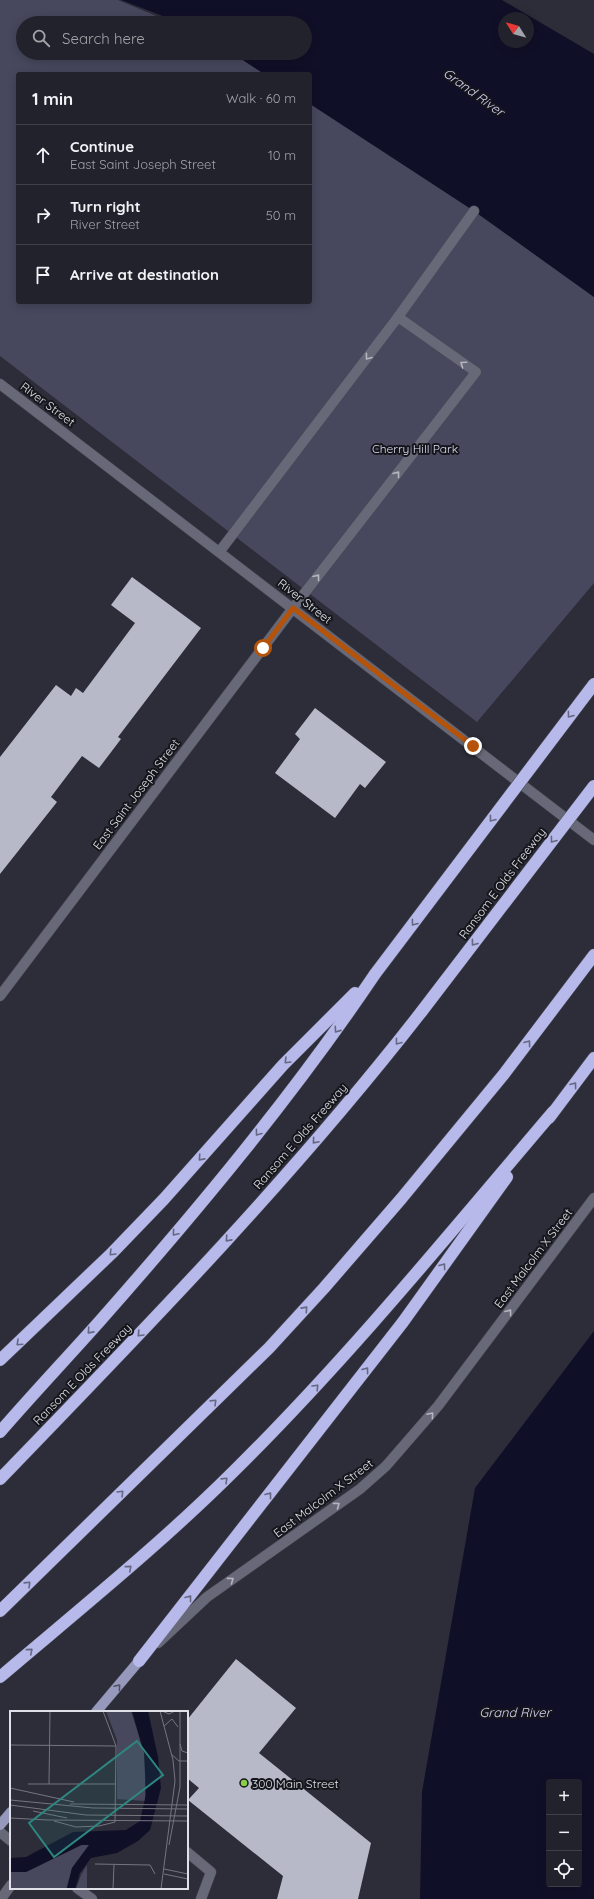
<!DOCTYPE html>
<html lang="en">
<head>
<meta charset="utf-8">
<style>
  body { margin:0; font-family:Quicksand,sans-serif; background:#292a33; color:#f1f3f6 }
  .controls { position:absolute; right:12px; bottom:12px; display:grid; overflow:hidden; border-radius:4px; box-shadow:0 2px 10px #0003 }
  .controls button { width:36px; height:36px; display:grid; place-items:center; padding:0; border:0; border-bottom:1px solid #3e3f47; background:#21222b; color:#f1f3f6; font:20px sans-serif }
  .compass { position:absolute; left:498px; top:12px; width:36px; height:36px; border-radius:50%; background:#21222b; box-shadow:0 2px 10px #0003; rotate:307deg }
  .stop { position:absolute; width:12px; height:12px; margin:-9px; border:3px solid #b45309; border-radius:50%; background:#fff }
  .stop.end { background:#b45309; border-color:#fff; box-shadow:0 1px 4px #0008 }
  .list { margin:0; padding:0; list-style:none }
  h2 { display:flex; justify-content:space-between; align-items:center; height:52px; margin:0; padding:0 16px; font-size:17px }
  h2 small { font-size:13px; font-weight:400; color:#a2a4a9 }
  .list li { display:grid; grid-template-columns:26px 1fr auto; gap:12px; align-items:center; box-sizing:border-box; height:60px; padding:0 16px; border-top:1px solid #3e3f47 }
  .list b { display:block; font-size:15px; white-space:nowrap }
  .list p { margin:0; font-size:13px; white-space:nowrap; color:#a2a4a9 }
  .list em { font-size:13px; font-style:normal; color:#a2a4a9 }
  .icon { flex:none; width:22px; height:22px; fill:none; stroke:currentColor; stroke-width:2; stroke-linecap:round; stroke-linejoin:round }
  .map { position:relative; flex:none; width:594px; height:1899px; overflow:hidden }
  .search { position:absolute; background:#21222b; box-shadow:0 2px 10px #0003; left:16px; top:16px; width:296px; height:44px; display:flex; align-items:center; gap:10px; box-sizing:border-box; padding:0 14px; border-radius:22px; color:#a2a4a9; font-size:15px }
  .panel { position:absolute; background:#21222b; box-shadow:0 2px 10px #0003; left:16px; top:72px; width:296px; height:232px; border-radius:4px }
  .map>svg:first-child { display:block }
  .green { fill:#47485d }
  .water { fill:#100f28; fill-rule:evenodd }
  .building { fill:#b7b8c8 }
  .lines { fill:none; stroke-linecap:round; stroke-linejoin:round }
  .minor-casing { stroke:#494a54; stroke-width:11 }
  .major-casing { stroke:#494a54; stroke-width:11 }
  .highway-casing { stroke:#494a54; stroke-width:13 }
  .minor { stroke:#686978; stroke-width:10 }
  .major { stroke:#9799bc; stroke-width:10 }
  .highway { stroke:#b6b9ea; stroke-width:12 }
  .highway-bridge-casing { stroke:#494a54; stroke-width:13; stroke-linecap:butt }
  .highway-bridge { stroke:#b6b9ea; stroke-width:12 }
  .oneway { stroke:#b5b6c1 }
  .oneway2 { stroke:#666882 }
  .oneway3 { stroke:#505163 }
  .route { stroke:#b45309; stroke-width:5 }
  .poi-dot { fill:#89ce48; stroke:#15161b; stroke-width:1.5 }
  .labels { text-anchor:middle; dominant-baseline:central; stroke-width:4; stroke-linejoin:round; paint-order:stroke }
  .street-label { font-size:12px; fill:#dfe0e8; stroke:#15161b }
  .park-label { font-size:12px; fill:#dedff7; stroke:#15161b }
  .poi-label { font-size:12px; fill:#dfe0e8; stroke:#15161b; text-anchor:start }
  .water-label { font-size:13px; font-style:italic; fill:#d1d3f5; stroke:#15161b }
  .inset-road { fill:none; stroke:#74757f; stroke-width:1 }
  .view { fill:#2e8680; fill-opacity:0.15; stroke:#2e8680; stroke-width:2 }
  .inset-edge { fill:none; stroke:#dfe0e8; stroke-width:2 }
</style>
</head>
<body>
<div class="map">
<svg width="594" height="1899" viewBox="0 0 594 1899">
  <rect width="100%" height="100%" fill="#2c2d39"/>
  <polygon class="green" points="0,0 118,0 173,23 23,23 23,53 237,53 268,74 18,74 18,302 310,302 310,102 474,211 594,297 594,583 477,722 0,356"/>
  <g class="water">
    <path d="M121,0H502L594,54V297L474,211L310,104V74H264L232,53H305V23H181ZM504,18H528V42H504Z"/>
    <path d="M594,1331V1899H420L422,1792L475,1488ZM549,1782H579V1884H549Z"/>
  </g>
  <g class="building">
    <polygon points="132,577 201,628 118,737 121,739 99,768 82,756 51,797 57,802 0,874 0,757 56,685 71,696 76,688 83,693 135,623 111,605"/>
    <polygon points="315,708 386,762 365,788 360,784 335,818 275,773 300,739 295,734"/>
    <polygon points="236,1659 296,1708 259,1753 371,1843 358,1899 277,1899 283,1876 188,1800 199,1788 187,1778 187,1720"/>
  </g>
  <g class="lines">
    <defs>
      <g id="minor">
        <polyline points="398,317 474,211"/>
        <polyline points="0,384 594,840"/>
        <polyline points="0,996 293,608 476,372 398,317 220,551"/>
        <polyline points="158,1643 207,1597 360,1489 386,1466 438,1406 594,1198"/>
        <polyline points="0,1832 11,1841"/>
        <polyline points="187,1852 211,1872 201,1899"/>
        <polyline points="77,1888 92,1899"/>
        <polyline points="1,1899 11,1885"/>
      </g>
      <g id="major">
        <polyline points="96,1712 139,1661"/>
        <polyline points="0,1825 11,1812"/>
      </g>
      <g id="highway">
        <polyline points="549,1118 594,1058"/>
        <polyline points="0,1360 112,1253 164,1199 283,1065 355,993"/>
        <path d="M0,1432C32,1395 66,1359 99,1322C197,1211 292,1097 375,974"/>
        <path d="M0,1479C146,1328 293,1177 422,1011"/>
        <polyline points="0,1611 269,1348 324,1288 401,1199 504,1074 594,955"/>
        <polyline points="139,1661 403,1322 507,1177"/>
        <path d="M0,1677C80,1609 162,1543 236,1469C349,1357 450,1233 553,1112"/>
      </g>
    </defs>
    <use href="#minor" class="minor-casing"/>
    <use href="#major" class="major-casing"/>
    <use href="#highway" class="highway-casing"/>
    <use href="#minor" class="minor"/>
    <use href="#major" class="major"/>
    <use href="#highway" class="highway"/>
    <defs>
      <g id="highway-bridge">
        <polyline points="375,974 594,684"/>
        <polyline points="422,1011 594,786"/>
      </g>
    </defs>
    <use href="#highway-bridge" class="highway-bridge-casing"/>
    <use href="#highway-bridge" class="highway-bridge"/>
  </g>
  <defs><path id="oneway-chevron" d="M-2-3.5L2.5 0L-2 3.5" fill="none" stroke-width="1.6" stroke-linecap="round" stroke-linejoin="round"/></defs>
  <g class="oneway">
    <use href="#oneway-chevron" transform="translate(368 357) rotate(127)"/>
    <use href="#oneway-chevron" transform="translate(463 364) rotate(-145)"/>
    <use href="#oneway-chevron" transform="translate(397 474) rotate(-52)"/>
    <use href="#oneway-chevron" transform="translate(317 577) rotate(-52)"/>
    <use href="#oneway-chevron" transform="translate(509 1312) rotate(-53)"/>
    <use href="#oneway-chevron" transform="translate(431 1415) rotate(-50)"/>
    <use href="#oneway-chevron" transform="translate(337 1505) rotate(-36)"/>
    <use href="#oneway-chevron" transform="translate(231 1580) rotate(-36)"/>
  </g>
  <g class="oneway2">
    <use href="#oneway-chevron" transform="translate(570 715) rotate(127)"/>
    <use href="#oneway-chevron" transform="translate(492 819) rotate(127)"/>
    <use href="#oneway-chevron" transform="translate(553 840) rotate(127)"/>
    <use href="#oneway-chevron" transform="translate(414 923) rotate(127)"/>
    <use href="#oneway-chevron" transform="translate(474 943) rotate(127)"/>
    <use href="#oneway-chevron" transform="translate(337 1030) rotate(125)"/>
    <use href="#oneway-chevron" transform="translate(398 1042) rotate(128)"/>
    <use href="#oneway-chevron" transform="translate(528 1043) rotate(-53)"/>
    <use href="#oneway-chevron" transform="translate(287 1061) rotate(135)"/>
    <use href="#oneway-chevron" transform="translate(574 1085) rotate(-53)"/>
    <use href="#oneway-chevron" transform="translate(258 1133) rotate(127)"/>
    <use href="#oneway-chevron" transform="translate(315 1141) rotate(131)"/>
    <use href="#oneway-chevron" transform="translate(201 1158) rotate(132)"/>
    <use href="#oneway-chevron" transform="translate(175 1233) rotate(130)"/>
    <use href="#oneway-chevron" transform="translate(228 1239) rotate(132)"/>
    <use href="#oneway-chevron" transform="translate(112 1253) rotate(135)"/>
    <use href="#oneway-chevron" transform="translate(443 1266) rotate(-54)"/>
    <use href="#oneway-chevron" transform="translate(305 1309) rotate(-48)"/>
    <use href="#oneway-chevron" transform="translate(90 1331) rotate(132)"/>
    <use href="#oneway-chevron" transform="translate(140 1334) rotate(133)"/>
    <use href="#oneway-chevron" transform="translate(19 1343) rotate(137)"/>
    <use href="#oneway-chevron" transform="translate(366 1370) rotate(-53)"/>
    <use href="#oneway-chevron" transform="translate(316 1387) rotate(-47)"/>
    <use href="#oneway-chevron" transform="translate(214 1402) rotate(-44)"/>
    <use href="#oneway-chevron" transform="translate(225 1480) rotate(-44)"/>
    <use href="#oneway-chevron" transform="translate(121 1493) rotate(-45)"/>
    <use href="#oneway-chevron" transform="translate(269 1495) rotate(-52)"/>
    <use href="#oneway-chevron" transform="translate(129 1568) rotate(-41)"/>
    <use href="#oneway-chevron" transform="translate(28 1584) rotate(-44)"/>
    <use href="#oneway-chevron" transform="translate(189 1598) rotate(-52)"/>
    <use href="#oneway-chevron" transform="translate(30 1651) rotate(-40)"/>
  </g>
  <use class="oneway3" href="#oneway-chevron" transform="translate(118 1687) rotate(-50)"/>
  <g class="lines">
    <polyline class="route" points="263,648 293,608 473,746"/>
  </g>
  <circle class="poi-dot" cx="244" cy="1783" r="4"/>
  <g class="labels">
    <g class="street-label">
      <text transform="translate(48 404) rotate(37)">River Street</text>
      <text transform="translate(305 601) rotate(38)">River Street</text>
      <text transform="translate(136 794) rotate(-53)">East Saint Joseph Street</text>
      <text transform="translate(502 883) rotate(-53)">Ransom E Olds Freeway</text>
      <text transform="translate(300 1136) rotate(-49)">Ransom E Olds Freeway</text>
      <text transform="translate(533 1258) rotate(-53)">East Malcolm X Street</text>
      <text transform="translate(82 1374) rotate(-46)">Ransom E Olds Freeway</text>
      <text transform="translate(323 1498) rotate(-37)">East Malcolm X Street</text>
    </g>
    <g class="park-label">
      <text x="415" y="448">Cherry Hill Park</text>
    </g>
    <g class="poi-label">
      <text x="252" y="1783">300 Main Street</text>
    </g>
    <g class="water-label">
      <text transform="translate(474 92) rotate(36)">Grand River</text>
      <text x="515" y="1712">Grand River</text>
    </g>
  </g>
  <g transform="translate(10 1711)">
    <rect width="178" height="178" fill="#2c2d39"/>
    <path d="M96,0H121L135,44V90L107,88V29ZM72,134H79L62,157L56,178H0V161H16ZM77,154V178H66L71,164Z" fill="#47485d"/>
    <path d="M122,0H138L148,46L151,77L140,119L128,130L107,142L81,147L70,162L65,178H57L62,157L79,134H71L16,161H0V147L16,146L63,121L116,119L130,110L136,83L134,42Z" fill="#100f28"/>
    <path class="inset-road" d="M150,0L163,49L165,70L151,178M152,0L159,3L165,0M154,15L162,8L168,16M170,33L172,40L178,42M0,34L106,35M161,43L169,50H178M18,73H105M39,73L40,0M0,77L64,91M0,89L83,97L178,98M60,93L178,94M0,94L76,104L178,105M23,100L57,107M0,107L38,109M38,109L178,110M44,110L66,116L89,115L105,111L106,35L93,0M159,134L170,76V0M85,153L140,154L145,163M154,158L178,163M154,163L178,168M103,178L104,154"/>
    <path class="view" d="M127,30L153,64L44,146L19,112Z"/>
    <rect width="178" height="178" class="inset-edge"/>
  </g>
</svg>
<div class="controls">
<button>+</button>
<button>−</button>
<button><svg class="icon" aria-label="locate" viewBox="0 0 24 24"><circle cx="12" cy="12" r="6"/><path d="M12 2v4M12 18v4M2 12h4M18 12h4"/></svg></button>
</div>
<svg class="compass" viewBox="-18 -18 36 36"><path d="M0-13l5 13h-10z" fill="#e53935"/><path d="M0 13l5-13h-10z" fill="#a2a4a9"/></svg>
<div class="stop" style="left:263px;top:648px"></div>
<div class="stop end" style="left:473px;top:746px"></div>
<div class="search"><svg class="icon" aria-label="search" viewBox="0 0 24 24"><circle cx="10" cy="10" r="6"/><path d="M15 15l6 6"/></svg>Search here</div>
<section class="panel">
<h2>1 min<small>Walk · 60 m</small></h2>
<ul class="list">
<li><svg class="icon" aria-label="ahead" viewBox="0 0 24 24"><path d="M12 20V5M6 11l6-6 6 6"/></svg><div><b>Continue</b><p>East Saint Joseph Street</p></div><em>10 m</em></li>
<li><svg class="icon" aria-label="right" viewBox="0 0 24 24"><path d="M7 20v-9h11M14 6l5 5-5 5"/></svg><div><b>Turn right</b><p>River Street</p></div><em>50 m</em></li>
<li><svg class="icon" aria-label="arrive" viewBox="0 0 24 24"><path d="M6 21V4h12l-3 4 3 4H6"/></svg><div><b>Arrive at destination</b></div></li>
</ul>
</section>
</div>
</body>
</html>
